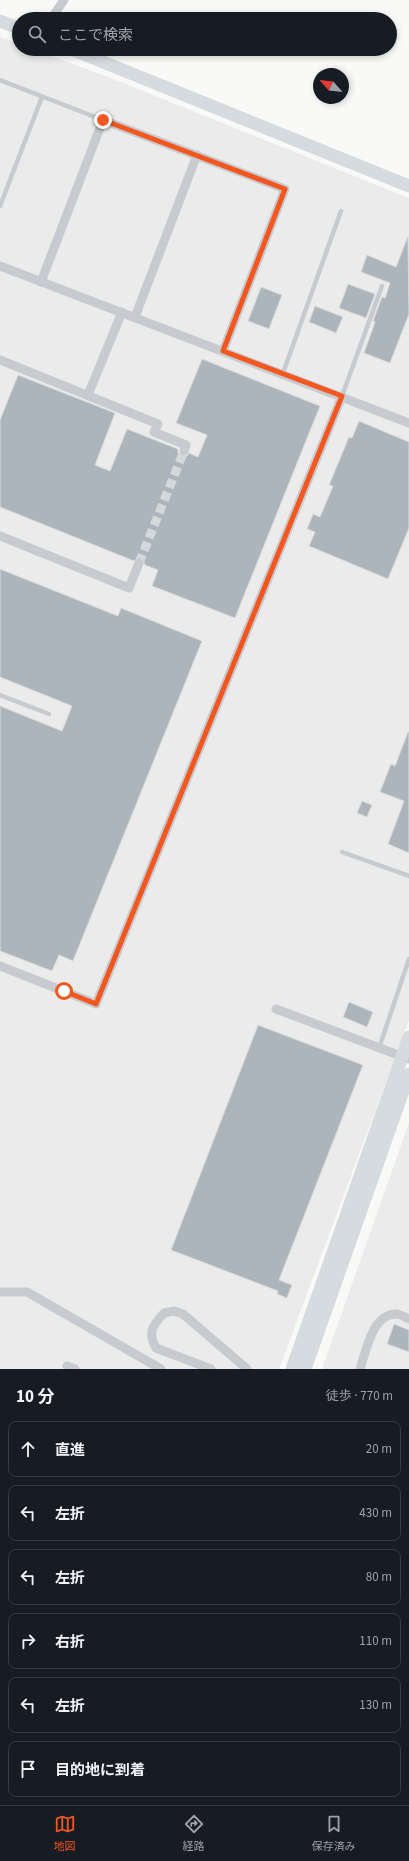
<!DOCTYPE html>
<html lang="ja">
<head>
<meta charset="utf-8">
<style>
  body { margin:0; font-family:"Source Sans 3","Noto Sans JP",sans-serif; background:#242831; color:#f1f3f6 }
  .compass { position:absolute; left:313px; top:68px; width:36px; height:36px; border-radius:50%; background:#171b24; box-shadow:0 2px 6px #0003; rotate:297deg }
  .stop { position:absolute; width:12px; height:12px; margin:-9px; border:3px solid #f3561e; border-radius:50%; background:#fff }
  .stop.end { background:#f3561e; border-color:#fff; box-shadow:0 1px 4px #0008 }
  .list { margin:0; padding:0; list-style:none }
  h2 { display:flex; justify-content:space-between; align-items:center; height:52px; margin:0; padding:0 16px; font-size:17px }
  h2 small { font-size:13px; font-weight:400; color:#9ea1a6 }
  .list li { display:grid; grid-template-columns:26px 1fr auto; gap:12px; align-items:center; box-sizing:border-box; height:56px; margin:0 8px 8px; padding:0 8px; border:1px solid #363941; border-radius:8px }
  .list b { display:block; font-size:15px; white-space:nowrap }
  .list em { font-size:13px; font-style:normal; color:#9ea1a6 }
  .icon { flex:none; width:22px; height:22px; fill:none; stroke:currentColor; stroke-width:2; stroke-linecap:round; stroke-linejoin:round }
  .map { position:relative; flex:none; width:409px; height:1369px; overflow:hidden }
  .search { position:absolute; background:#171b24; box-shadow:0 2px 6px #0003; left:12px; right:12px; top:12px; height:44px; display:flex; align-items:center; gap:10px; box-sizing:border-box; padding:0 14px; border-radius:22px; color:#9ea1a6; font-size:15px }
  .sheet { height:436px; background:#171b24 }
  nav { display:flex; justify-content:space-around; align-items:center; box-sizing:border-box; height:56px; border-top:1px solid #363941; background:#171b24; font-size:11px; color:#9ea1a6 }
  nav a { display:grid; justify-items:center; gap:2px }
  nav .on { color:#f3561e }
  .map>svg:first-child { display:block }
  .built { fill:#eaebea }
  .building { fill:#acb5bc; stroke:#dbdbd9 }
  .lines { fill:none; stroke-linecap:round; stroke-linejoin:round }
  .street-tunnel { stroke:#d3d8da; stroke-width:9; stroke-dasharray:9 4.5; stroke-linecap:butt }
  .lane { stroke:#c7cbcf; stroke-width:4.5 }
  .street { stroke:#c7cbcf; stroke-width:9 }
  .secondary { stroke:#d6dbdf; stroke-width:13 }
  .route { stroke:#f3561e; stroke-width:5 }
</style>
</head>
<body>
<div class="map">
<svg width="409" height="1369" viewBox="0 0 409 1369">
  <rect width="100%" height="100%" fill="#f9faf7"/>
  <g class="built">
    <polygon points="0,37 19,44 19,49 32,49 111,78 409,198 409,1020 279,1369 0,1369"/>
    <polygon points="409,1123 409,1369 322,1369"/>
  </g>
  <g class="building">
    <polygon points="408,236 409,314 390,363 364,353 375,322 373,321 382,297 385,298 390,283 361,272 367,255 396,267"/>
    <polygon points="348,284 375,294 366,318 339,308"/>
    <polygon points="261,287 282,295 269,329 248,321"/>
    <polygon points="315,306 343,317 336,333 309,322"/>
    <polygon points="202,359 320,406 235,618 152,586 158,570 145,565 142,558 138,557 134,561 0,507 0,420 18,375 115,413 95,465 110,471 127,429 178,449 178,453 182,457 186,457 189,453 198,457 207,435 176,423"/>
    <polygon points="359,421 409,442 409,528 388,579 309,546 315,532 307,529 313,514 320,517 333,486 329,485 349,437 352,438"/>
    <polygon points="0,569 118,616 121,608 202,641 73,961 59,955 52,971 0,951 0,706 62,731 72,706 0,677"/>
    <polygon points="408,732 409,732 409,853 388,844 404,801 380,792 391,764 395,766"/>
    <polygon points="362,801 372,805 367,817 357,813"/>
    <polygon points="349,1002 373,1012 367,1027 343,1017"/>
    <polygon points="258,1025 363,1065 279,1280 292,1285 287,1298 277,1294 278,1291 171,1250"/>
    <polygon points="394,1324 409,1330 409,1352 387,1344"/>
  </g>
  <g class="lines">
    <polyline class="street-tunnel" points="139,563 184,451"/>
    <g class="lane">
      <polyline points="0,80 103,120"/>
      <polyline points="0,206 42,97"/>
      <polyline points="283,373 341,211"/>
      <polyline points="342,396 382,286"/>
      <polyline points="0,695 49,714"/>
      <polyline points="342,852 409,876"/>
      <polyline points="379,1048 409,959"/>
    </g>
    <g class="street">
      <polyline points="51,19 64,0"/>
      <polyline points="0,266 409,423"/>
      <polyline points="41,282 103,120 285,189 223,351"/>
      <polyline points="135,317 197,155"/>
      <polyline points="0,360 158,424 154,432 186,445 184,451"/>
      <polyline points="88,395 122,312"/>
      <polyline points="0,536 129,588 139,563"/>
      <polyline points="0,966 96,1004 342,396"/>
      <polyline points="276,1009 409,1059"/>
      <polyline points="0,1292 27,1292 161,1369"/>
      <polyline points="67,1366 75,1369"/>
      <path d="M211,1369L156,1348C147,1332 153,1325 164,1313L174,1311L183,1314L247,1369"/>
      <path d="M360,1369C366,1352 372,1313 397,1314C401,1315 405,1317 409,1319"/>
    </g>
    <g class="secondary">
      <polyline points="0,21 19,28"/>
      <polyline points="71,49 409,186"/>
      <polyline points="292,1369 409,1037"/>
      <polyline points="305,1369 409,1074"/>
    </g>
  </g>
  <g class="lines">
    <polyline class="route" points="64,991 96,1004 342,396 223,351 285,189 103,120"/>
  </g>
</svg>
<svg class="compass" viewBox="-18 -18 36 36"><path d="M0-13l5 13h-10z" fill="#e53935"/><path d="M0 13l5-13h-10z" fill="#9ea1a6"/></svg>
<div class="stop" style="left:64px;top:991px"></div>
<div class="stop end" style="left:103px;top:120px"></div>
<div class="search"><svg class="icon" aria-label="search" viewBox="0 0 24 24"><circle cx="10" cy="10" r="6"/><path d="M15 15l6 6"/></svg>ここで検索</div>
</div>
<section class="sheet">
<h2>10 分<small>徒歩 · 770 m</small></h2>
<ul class="list">
<li><svg class="icon" aria-label="ahead" viewBox="0 0 24 24"><path d="M12 20V5M6 11l6-6 6 6"/></svg><div><b>直進</b></div><em>20 m</em></li>
<li><svg class="icon" aria-label="left" viewBox="0 0 24 24"><path d="M17 20v-9H6M10 6l-5 5 5 5"/></svg><div><b>左折</b></div><em>430 m</em></li>
<li><svg class="icon" aria-label="left" viewBox="0 0 24 24"><path d="M17 20v-9H6M10 6l-5 5 5 5"/></svg><div><b>左折</b></div><em>80 m</em></li>
<li><svg class="icon" aria-label="right" viewBox="0 0 24 24"><path d="M7 20v-9h11M14 6l5 5-5 5"/></svg><div><b>右折</b></div><em>110 m</em></li>
<li><svg class="icon" aria-label="left" viewBox="0 0 24 24"><path d="M17 20v-9H6M10 6l-5 5 5 5"/></svg><div><b>左折</b></div><em>130 m</em></li>
<li><svg class="icon" aria-label="arrive" viewBox="0 0 24 24"><path d="M6 21V4h12l-3 4 3 4H6"/></svg><div><b>目的地に到着</b></div></li>
</ul>
</section>
<nav>
<a class="on"><svg class="icon" aria-label="map" viewBox="0 0 24 24"><path d="M3 6l6-2 6 2 6-2v14l-6 2-6-2-6 2zM9 4v14M15 6v14"/></svg>地図</a>
<a><svg class="icon" aria-label="directions" viewBox="0 0 24 24"><path d="M12 3l9 9-9 9-9-9zM9 14v-3h6M13 9l2 2-2 2"/></svg>経路</a>
<a><svg class="icon" aria-label="saved" viewBox="0 0 24 24"><path d="M7 4h10v16l-5-4-5 4z"/></svg>保存済み</a>
</nav>
</body>
</html>
